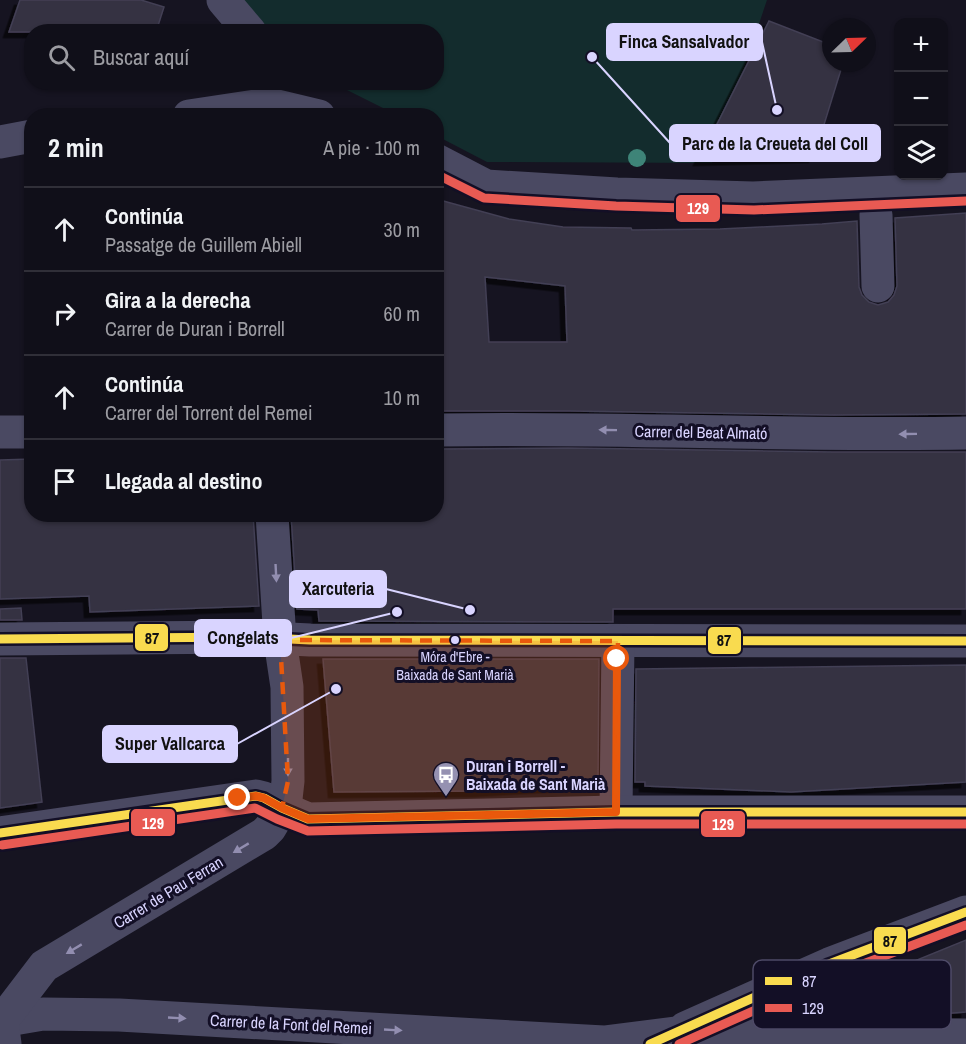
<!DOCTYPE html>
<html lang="es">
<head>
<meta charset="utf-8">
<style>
  body { margin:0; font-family:"Archivo Narrow",sans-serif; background:#1e1d26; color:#f1f3f6 }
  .controls { position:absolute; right:18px; top:18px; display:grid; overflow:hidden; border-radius:12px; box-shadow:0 2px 4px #0004 }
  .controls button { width:54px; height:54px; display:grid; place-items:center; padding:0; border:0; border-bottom:2px solid #302f38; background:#100f19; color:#f1f3f6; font:30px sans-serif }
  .compass { position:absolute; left:822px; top:18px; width:54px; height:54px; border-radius:50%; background:#100f19; box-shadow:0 2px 4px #0004; rotate:67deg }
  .stop { position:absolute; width:18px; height:18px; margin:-14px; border:4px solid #ea580c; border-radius:50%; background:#fff }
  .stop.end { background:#ea580c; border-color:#fff; box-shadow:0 2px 6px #0008 }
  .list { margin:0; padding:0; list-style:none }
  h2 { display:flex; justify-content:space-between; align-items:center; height:78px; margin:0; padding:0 24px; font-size:26px }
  h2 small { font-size:20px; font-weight:400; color:#9c9ca2 }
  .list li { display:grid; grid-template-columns:39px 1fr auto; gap:18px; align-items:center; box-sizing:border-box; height:84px; padding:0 24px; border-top:2px solid #302f38 }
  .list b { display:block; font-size:22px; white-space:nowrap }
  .list p { margin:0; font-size:20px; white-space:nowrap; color:#9c9ca2 }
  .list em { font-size:20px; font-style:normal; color:#9c9ca2 }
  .icon { flex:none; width:33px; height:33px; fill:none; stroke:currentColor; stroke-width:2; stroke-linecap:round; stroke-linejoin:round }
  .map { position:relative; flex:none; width:966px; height:1044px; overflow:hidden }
  .search { position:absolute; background:#100f19; box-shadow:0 2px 4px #0004; left:24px; top:24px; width:420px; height:66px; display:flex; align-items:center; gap:15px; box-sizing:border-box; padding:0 21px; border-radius:24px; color:#9c9ca2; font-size:22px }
  .panel { position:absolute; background:#100f19; box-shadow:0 2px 4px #0004; left:24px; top:108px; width:420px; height:414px; border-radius:24px }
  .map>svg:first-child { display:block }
  .green { fill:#132c2d }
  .building { fill:#343243; stroke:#433f54; stroke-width:1.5; fill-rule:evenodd; filter:url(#shadow) }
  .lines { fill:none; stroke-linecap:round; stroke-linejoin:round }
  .minor { stroke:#4a4962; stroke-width:33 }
  .bus-1-casing { stroke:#130f26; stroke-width:14 }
  .bus-2-casing { stroke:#130f26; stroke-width:14 }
  .bus-1 { stroke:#f9db4f; stroke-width:9 }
  .bus-2 { stroke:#e85a53; stroke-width:9 }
  .tree { fill:#3e8478 }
  .oneway { fill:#928eb0 }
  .route { stroke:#ea580c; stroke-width:8 }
  .marked { fill:#e8590c; fill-opacity:0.2; stroke:#e8590c; stroke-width:4.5; stroke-dasharray:12 8; stroke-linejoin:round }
  .bus-dot { fill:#d9d4ff; stroke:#130f26; stroke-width:2 }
  .labels { text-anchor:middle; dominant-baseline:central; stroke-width:6; stroke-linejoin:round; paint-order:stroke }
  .bus-label { font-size:14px; fill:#d9d4ff; stroke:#130f26 }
  .street-label { font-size:16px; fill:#d9d4ff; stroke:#130f26 }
  .poi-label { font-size:16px; font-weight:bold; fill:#d9d4ff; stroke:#130f26; text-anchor:start }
  .key { fill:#130f26; stroke:#4e4a67; stroke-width:1.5 }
  .key-label { font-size:16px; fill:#d9d4ff }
  .leader { fill:none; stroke:#d9d4ff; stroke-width:2 }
  .callout-dot { fill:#d9d4ff; stroke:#130f26; stroke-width:2 }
  .callout { fill:#d9d4ff; stroke:#d9d4ff; stroke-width:2 }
  .callout-label { font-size:18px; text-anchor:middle; font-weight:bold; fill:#111 }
  .line-badge { stroke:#130f26; stroke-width:2 }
  .badge-label { font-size:16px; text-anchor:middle; font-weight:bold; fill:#fff }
  .pale-badge-label { font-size:16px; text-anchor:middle; font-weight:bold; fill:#111 }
</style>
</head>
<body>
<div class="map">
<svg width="966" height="1044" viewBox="0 0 966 1044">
  <defs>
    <filter id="shadow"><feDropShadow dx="-5.5" dy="5.5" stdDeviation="0" flood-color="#0009"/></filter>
  </defs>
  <rect width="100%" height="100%" fill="#161421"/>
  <polygon class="green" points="239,0 767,0 712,163 487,162 437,136 436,116 397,115 333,83 436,82 436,32 266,31"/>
  <g class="building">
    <polygon points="20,0 141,0 164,7 156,32 9,32"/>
    <polygon points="769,21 831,45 831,63 843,63 814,157 699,160"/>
    <path d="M436,199L509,219L563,227L631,228L632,230L720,229L822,224L857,221L859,287L862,295L869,302L878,305L888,302L894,295L897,286L895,218L966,213V414L834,415L569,411H436ZM485,277L565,286L567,342H489Z"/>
    <polygon points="568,448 833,452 966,452 966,609 613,609 613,622 319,621 318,610 297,609 291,514 436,514 436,449"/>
    <polygon points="32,459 32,514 253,514 259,606 90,612 89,596 0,599 0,460"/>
    <polygon points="21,608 22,620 0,620 0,609"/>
    <polygon points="0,658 26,658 42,802 0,808"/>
    <polygon points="323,659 599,659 598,784 479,791 334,792"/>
    <polygon points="966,665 966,782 791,792 645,786 645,782 635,782 636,669"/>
    <polygon points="966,940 966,1012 914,1016 860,1016 858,984"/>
  </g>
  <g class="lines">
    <g class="minor">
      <polyline points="223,0 250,32"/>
      <polyline points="189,116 269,104 319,116"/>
      <polyline points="0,142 32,136"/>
      <polyline points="436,160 486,186 617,194 753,198 966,189"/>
      <polyline points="876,215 878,286"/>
      <path d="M436,430C613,427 789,436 966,433"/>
      <polyline points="0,432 32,432"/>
      <polyline points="0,639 251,637 310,640 966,641"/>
      <polyline points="616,812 618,641"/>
      <polyline points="0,833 256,796 264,798 282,808 308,819 616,812 966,812"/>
      <polyline points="2,1021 43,1014 119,1015 604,1042 675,1033 966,1035"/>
      <polyline points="685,1028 829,964 966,912"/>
      <polyline points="5,1044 2,1021 44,966 264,834 270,828 282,808 286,799 288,781 287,687 280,640 272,514"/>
    </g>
    <defs>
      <g id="bus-1">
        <polyline points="0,639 251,637 310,640 966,641"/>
        <polyline points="0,833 256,796 264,798 282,808 308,819 616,812 966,812"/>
        <polyline points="650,1044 829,964 966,912"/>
      </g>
      <g id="bus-2">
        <polyline points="436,174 484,198 616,206 754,210 966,201"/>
        <polyline points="2,845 255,808 277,819 308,831 616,824 966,824"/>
        <polyline points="679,1044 834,975 966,925"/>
      </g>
    </defs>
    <use href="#bus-1" class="bus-1-casing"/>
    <use href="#bus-2" class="bus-2-casing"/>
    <use href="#bus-1" class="bus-1"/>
    <use href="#bus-2" class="bus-2"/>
  </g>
  <circle class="tree" cx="637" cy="158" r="9"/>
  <defs><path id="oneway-solid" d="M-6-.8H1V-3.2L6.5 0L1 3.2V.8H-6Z" transform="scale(1.5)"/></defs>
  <g class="oneway">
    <use href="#oneway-solid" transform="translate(608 430) rotate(-179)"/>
    <use href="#oneway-solid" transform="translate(908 434) rotate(179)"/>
    <use href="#oneway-solid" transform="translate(276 573) rotate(87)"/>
    <use href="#oneway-solid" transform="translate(288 767) rotate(90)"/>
    <use href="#oneway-solid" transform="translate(241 848) rotate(149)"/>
    <use href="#oneway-solid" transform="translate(74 949) rotate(149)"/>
    <use href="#oneway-solid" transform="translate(177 1018) rotate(3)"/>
    <use href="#oneway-solid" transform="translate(393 1030) rotate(3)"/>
  </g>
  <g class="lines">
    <polyline class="route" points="238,798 256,796 264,798 282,808 308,819 616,812 617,659"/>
  </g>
  <path class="marked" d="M280,640L618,641L616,812L308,819L282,808L288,781Z"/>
  <defs>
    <symbol id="bus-pin" viewBox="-11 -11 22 30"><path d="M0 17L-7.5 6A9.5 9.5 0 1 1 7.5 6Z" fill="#9591b1" stroke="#130f26"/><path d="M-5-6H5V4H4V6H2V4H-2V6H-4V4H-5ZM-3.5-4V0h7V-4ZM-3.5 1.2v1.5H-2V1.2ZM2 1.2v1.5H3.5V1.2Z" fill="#fff"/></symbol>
  </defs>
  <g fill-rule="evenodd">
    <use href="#bus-pin" x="431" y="760" width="30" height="40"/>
  </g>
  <circle class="bus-dot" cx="455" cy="640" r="5"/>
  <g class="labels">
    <g class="bus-label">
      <text x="455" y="657">Móra d'Ebre -<tspan x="455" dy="18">Baixada de Sant Marià</tspan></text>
    </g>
    <g class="street-label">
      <text transform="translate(701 432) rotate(1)">Carrer del Beat Almató</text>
      <text transform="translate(168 892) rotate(-31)">Carrer de Pau Ferran</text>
      <text transform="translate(291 1024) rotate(3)">Carrer de la Font del Remei</text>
    </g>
    <g class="poi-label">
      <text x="466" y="766">Duran i Borrell -<tspan x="466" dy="18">Baixada de Sant Marià</tspan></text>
    </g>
  </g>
  <rect x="753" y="960" width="198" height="69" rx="9" class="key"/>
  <rect x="765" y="977" width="27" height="8" fill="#f9db4f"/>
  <rect x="765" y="1004" width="27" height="8" fill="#e85a53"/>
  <g class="key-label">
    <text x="802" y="987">87</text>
    <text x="802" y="1014">129</text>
  </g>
  <path class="leader" d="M777 110L762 42M592 57L670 143M470 610L386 589M397 612L291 638M336 689L237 744"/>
  <g class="callout-dot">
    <circle cx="777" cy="110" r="6"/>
    <circle cx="592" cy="57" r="6"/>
    <circle cx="470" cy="610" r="6"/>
    <circle cx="397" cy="612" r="6"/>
    <circle cx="336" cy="689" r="6"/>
  </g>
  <g class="callout">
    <rect x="607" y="24" width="155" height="36" rx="6"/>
    <rect x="670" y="125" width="210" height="36" rx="6"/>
    <rect x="290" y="571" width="96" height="36" rx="6"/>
    <rect x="195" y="620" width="96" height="36" rx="6"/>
    <rect x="103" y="726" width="134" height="36" rx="6"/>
  </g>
  <g class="callout-label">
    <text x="684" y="48">Finca Sansalvador</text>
    <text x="775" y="150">Parc de la Creueta del Coll</text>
    <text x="338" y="595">Xarcuteria</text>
    <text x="243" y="644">Congelats</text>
    <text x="170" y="750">Super Vallcarca</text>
  </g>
  <g class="line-badge">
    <rect x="675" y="194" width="46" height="29" rx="6" fill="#e85a53"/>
    <rect x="134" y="623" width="35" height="29" rx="6" fill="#f9db4f"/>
    <rect x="707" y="626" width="35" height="29" rx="6" fill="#f9db4f"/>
    <rect x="130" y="808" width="46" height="29" rx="6" fill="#e85a53"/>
    <rect x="700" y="810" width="46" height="28" rx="6" fill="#e85a53"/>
    <rect x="873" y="926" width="34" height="29" rx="6" fill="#f9db4f"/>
  </g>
  <g class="badge-label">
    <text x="698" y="214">129</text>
    <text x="153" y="829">129</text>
    <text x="723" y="830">129</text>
  </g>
  <g class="pale-badge-label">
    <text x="152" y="644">87</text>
    <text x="724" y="646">87</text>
    <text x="890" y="947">87</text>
  </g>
</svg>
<div class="controls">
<button>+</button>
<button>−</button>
<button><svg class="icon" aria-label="layers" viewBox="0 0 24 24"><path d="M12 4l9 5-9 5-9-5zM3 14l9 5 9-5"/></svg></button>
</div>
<svg class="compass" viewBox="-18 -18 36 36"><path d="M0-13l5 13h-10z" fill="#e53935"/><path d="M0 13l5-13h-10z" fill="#9c9ca2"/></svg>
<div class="stop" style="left:617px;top:659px"></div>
<div class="stop end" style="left:238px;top:798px"></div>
<div class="search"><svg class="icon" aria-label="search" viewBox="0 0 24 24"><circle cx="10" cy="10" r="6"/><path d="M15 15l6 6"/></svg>Buscar aquí</div>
<section class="panel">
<h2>2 min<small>A pie · 100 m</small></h2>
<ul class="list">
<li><svg class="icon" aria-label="ahead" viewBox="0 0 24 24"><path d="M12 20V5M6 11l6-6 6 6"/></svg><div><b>Continúa</b><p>Passatge de Guillem Abiell</p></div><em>30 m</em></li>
<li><svg class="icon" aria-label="right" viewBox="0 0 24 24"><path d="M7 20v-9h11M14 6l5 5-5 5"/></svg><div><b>Gira a la derecha</b><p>Carrer de Duran i Borrell</p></div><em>60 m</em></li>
<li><svg class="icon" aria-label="ahead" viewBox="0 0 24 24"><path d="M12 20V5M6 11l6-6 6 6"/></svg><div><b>Continúa</b><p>Carrer del Torrent del Remei</p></div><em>10 m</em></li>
<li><svg class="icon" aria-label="arrive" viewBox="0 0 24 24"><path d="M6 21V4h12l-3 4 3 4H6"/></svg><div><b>Llegada al destino</b></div></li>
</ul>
</section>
</div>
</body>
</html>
